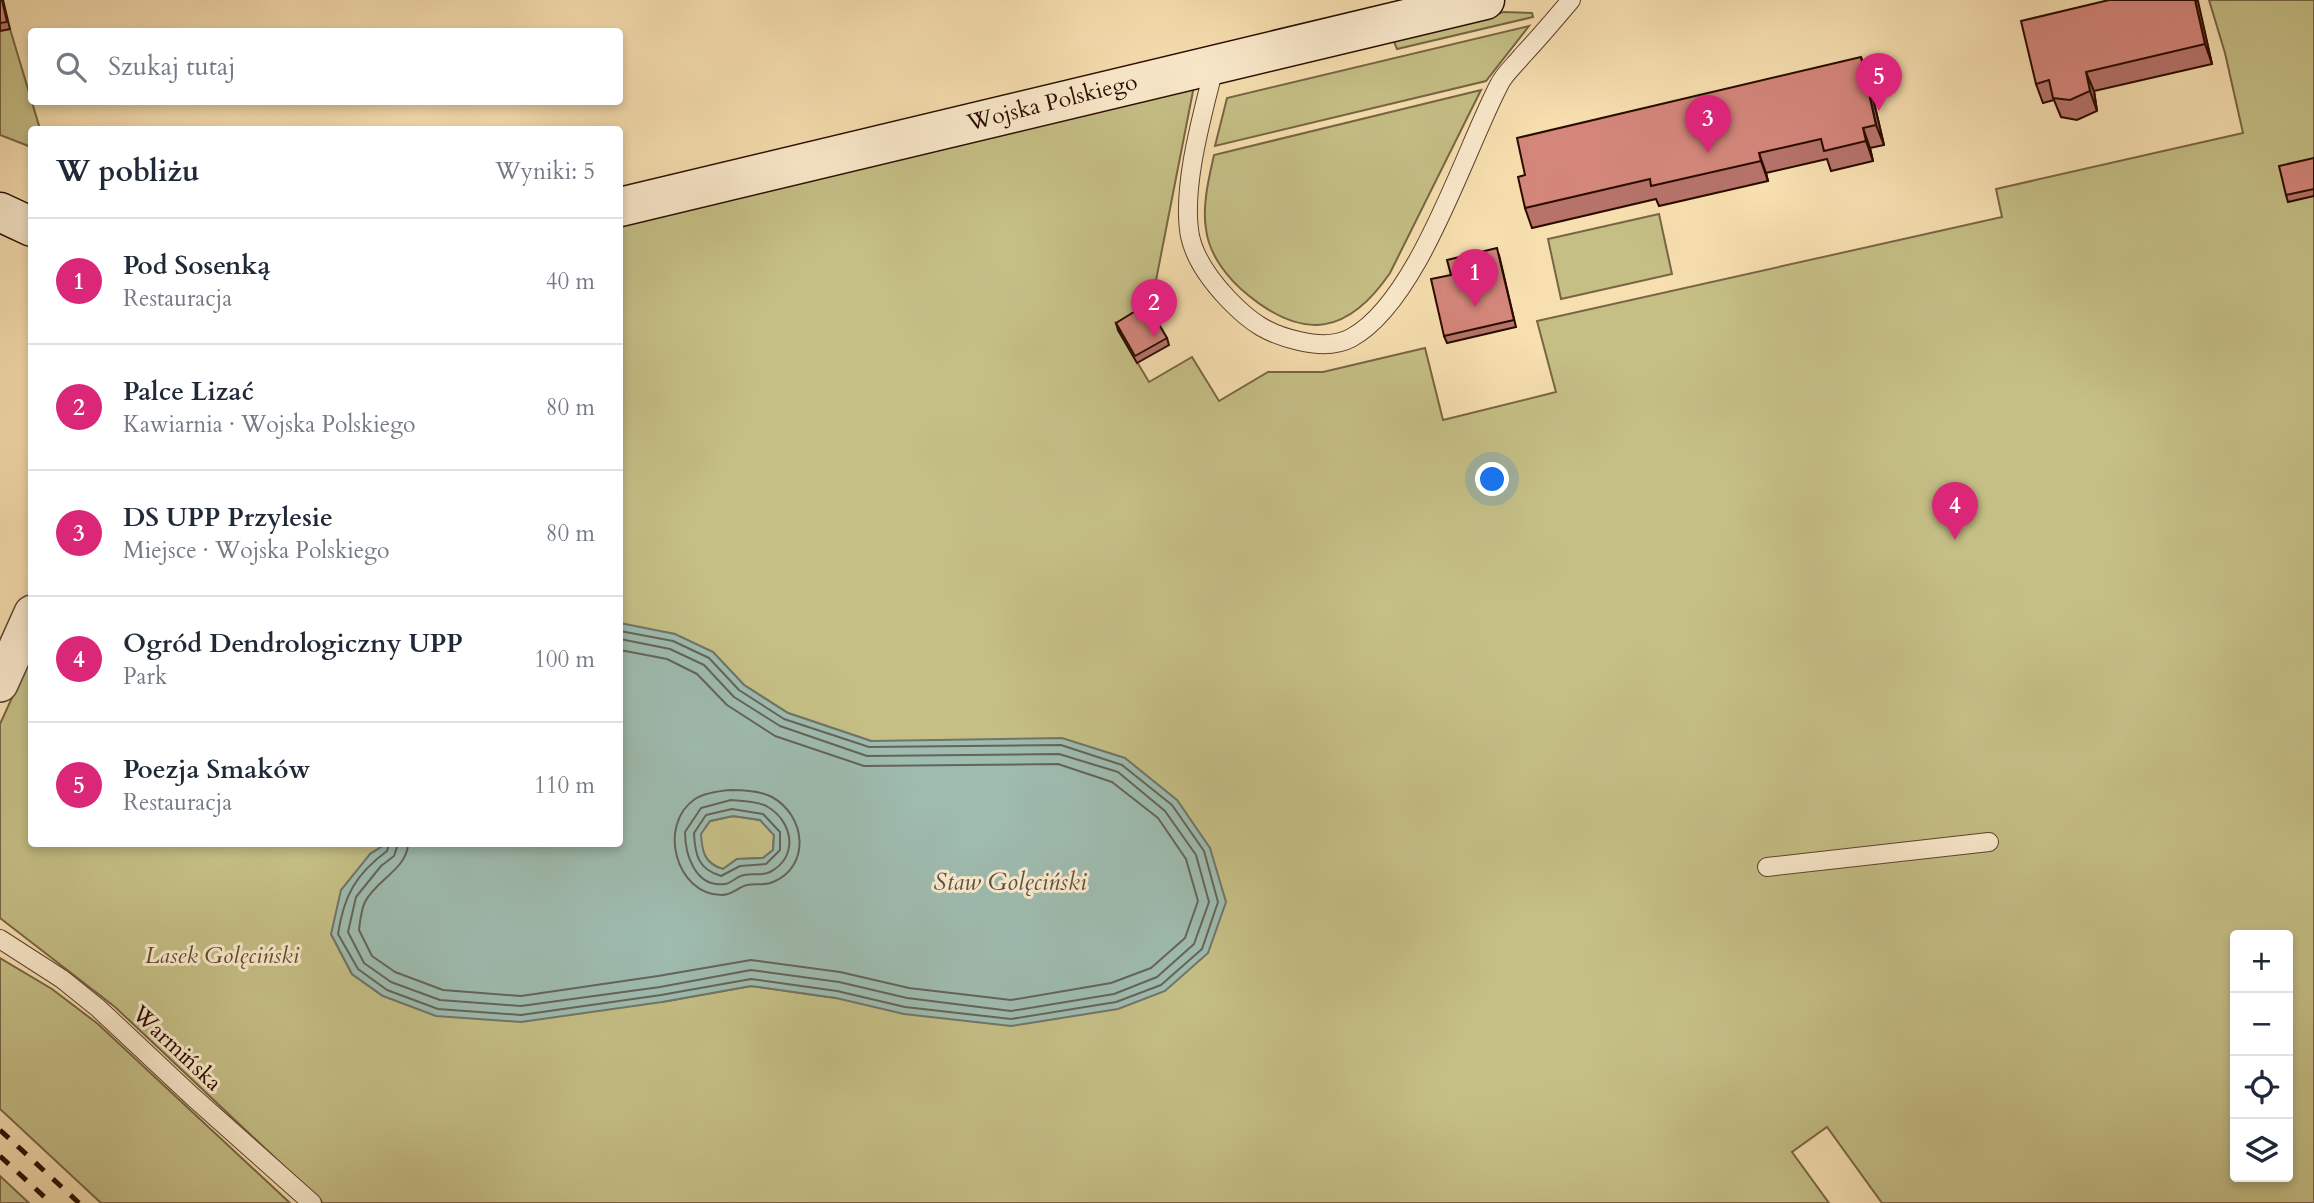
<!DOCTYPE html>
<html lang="pl">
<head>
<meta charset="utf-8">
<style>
  body { margin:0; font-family:Cardo,serif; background:#f6f6f7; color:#1f2937 }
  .controls { position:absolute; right:21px; bottom:21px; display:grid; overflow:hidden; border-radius:7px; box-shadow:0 4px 10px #0003 }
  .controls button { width:63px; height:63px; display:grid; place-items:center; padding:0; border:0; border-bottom:2px solid #e0e1e3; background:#fff; color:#1f2937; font:35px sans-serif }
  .you { position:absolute; left:1493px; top:480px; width:24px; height:24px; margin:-18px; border:5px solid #fff; border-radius:50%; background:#1a73e8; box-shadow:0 0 0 10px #1a73e833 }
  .badge { display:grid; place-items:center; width:46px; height:46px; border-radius:50%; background:#db2777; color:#fff; font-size:23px; font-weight:700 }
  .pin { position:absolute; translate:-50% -58px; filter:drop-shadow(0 2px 4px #0008) }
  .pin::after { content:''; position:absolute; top:37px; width:24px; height:21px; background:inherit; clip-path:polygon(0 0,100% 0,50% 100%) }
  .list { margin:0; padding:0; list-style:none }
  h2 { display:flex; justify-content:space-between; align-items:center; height:91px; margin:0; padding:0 28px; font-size:30px }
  h2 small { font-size:23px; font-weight:400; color:#747a83 }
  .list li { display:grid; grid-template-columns:46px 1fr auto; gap:21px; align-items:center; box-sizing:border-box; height:126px; padding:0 28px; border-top:2px solid #e0e1e3 }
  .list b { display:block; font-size:26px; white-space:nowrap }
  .list p { margin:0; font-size:23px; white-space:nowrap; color:#747a83 }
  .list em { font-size:23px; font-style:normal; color:#747a83 }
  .icon { flex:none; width:38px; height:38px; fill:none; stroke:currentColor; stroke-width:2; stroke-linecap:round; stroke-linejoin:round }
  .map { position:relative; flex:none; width:2314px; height:1203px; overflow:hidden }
  .search { position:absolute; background:#fff; box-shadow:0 4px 10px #0003; left:28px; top:28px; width:595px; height:77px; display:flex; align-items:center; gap:18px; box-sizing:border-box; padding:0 24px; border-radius:7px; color:#747a83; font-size:26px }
  .panel { position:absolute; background:#fff; box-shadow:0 4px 10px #0003; left:28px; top:126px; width:595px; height:721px; border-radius:7px }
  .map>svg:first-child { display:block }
  .green { fill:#c5bf86; stroke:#786543; stroke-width:2; fill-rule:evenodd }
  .water { fill:#9ebcb0; stroke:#70756a; stroke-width:2; fill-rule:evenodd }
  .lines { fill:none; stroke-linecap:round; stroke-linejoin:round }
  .shore { stroke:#646458; stroke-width:2 }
  .lane-casing { stroke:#5e402c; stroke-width:20 }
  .street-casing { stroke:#5e402c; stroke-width:38 }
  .secondary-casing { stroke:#2b0b00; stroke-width:41 }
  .lane { stroke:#faeacc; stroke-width:18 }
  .street { stroke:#faeacc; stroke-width:35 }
  .secondary { stroke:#faeacc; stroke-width:38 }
  .rail { stroke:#2b0b00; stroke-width:5; stroke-dasharray:12 12; stroke-linecap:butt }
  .wall { fill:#b6736a; stroke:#2b0b00; stroke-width:2 }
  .shaded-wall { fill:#945e56; stroke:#2b0b00; stroke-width:2 }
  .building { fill:#d4867b; stroke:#2b0b00; stroke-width:2 }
  .labels { text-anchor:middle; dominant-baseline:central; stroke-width:6; stroke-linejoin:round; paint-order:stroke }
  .street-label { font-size:23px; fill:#2b0b00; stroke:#faeacc }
  .park-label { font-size:23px; font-style:italic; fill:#614a2f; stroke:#faeacc }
  .water-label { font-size:24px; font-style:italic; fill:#595246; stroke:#faeacc }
</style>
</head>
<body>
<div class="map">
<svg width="2314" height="1203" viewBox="0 0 2314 1203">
  <rect width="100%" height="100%" fill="#f7dfb0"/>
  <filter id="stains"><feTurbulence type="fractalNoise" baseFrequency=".00286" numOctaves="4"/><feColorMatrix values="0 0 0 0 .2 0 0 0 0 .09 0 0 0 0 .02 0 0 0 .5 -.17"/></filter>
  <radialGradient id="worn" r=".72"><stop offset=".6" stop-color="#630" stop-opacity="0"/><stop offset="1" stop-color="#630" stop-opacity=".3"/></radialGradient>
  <g class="green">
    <path d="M2209,0H2314V1203H1882L1827,1127L1792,1152L1829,1203H323L115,1007L0,918V724L31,656L32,844H386L370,854L331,934L352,974L383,996L662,1002L751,986L836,998L871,741L788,713L744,685L713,652L674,634L620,624V225L1194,86L1150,311L1118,330L1149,382L1192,357L1219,401L1268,372H1323L1425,348L1443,420L1556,392L1537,321L2002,217L1996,189L2243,133L2225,53ZM2235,935H2288V1177H2235Z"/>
    <polygon points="1504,12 1532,13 1533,17 1397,49 1393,39"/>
    <polygon points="1529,26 1486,81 1215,146 1227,98"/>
    <polygon points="10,29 40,129 32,130 31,147 0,135 0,31"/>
    <path d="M1481,90L1390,273C1349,333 1305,342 1248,295C1228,279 1209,255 1206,229C1202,205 1209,178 1214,155Z"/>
    <polygon points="1659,214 1672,274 1561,299 1548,239"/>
    <path d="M733,816L760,820L774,835L773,850L763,858L737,859L723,869C704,863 702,851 700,834L710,821Z"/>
    <polygon points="0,958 52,989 98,1024 290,1203 101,1203 0,1109"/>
    <polygon points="0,1176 29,1203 0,1203"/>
  </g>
  <path class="water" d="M620,623L675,634L713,652L744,685L788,713L871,741L1062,738L1125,758L1177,800L1210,848L1226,902L1208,953L1165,991L1118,1009L1011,1026L904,1014L836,998L751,986L662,1002L521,1022L436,1016L383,996L352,974L331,934L341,890L370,854L386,844H620ZM733,816L760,820L774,835L773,850L763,858L737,859L723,869C704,864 702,851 701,834L710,821Z"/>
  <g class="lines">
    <g class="shore">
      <path d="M731,790C743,790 761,791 772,797C806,816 811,866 773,882C765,886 755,883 747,885C738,887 733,895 722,895C676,895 657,825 695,799C704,793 719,791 731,790Z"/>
      <path d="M731,800C742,801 759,801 768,807C793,822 799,857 770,872C762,876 753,873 744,875C737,876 732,883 725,884C695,888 685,854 685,832L701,808Z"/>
      <path d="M732,809L763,814L780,832V850L766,864L740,866L721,876C698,869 695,855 694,833L706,815Z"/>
      <path d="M389,844L387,851C356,874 344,895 338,934L358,969L387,990L438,1009L521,1015L661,995L751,979L837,991L905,1007L1011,1019L1116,1002L1161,985L1202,949L1218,902L1204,851L1172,805L1122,765L1061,745L869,747L784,719L739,690L709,658L673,641L620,631"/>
      <polyline points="398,844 394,856 381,866 356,897 348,932 364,963 391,982 440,1000 521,1006 660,987 751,970 839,982 907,998 1011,1011 1114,994 1157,977 1194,944 1209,902 1196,855 1165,811 1118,772 1059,754 867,756 780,726 734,697 704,665 670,649 620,639"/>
      <path d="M408,844C407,869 376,880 365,902C361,910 360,922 359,930L372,956L395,972L443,990L521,996L658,976L751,960L840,972L909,988L1011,1000L1111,983L1151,968L1185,938L1198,901L1186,859L1158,818L1112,782L1058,764L864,766L775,736L727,705L697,674L667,659L620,650"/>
    </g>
    <defs>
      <g id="lane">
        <path d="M1215,64C1203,113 1181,187 1190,236C1195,260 1212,282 1228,299C1251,323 1268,334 1299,341C1316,345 1336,346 1351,338C1418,302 1464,152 1499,85C1504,74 1515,65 1522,56C1539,38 1555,19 1571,0"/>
        <polyline points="1767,867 1989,842"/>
        <polyline points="0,939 62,979 98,1008 193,1097 312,1203"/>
      </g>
      <polyline id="street" points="0,684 32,613"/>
      <g id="secondary">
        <polyline points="620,207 1485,0"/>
        <polyline points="0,212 32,227"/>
      </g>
    </defs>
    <use href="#lane" class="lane-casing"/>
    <use href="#street" class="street-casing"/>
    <use href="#secondary" class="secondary-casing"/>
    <use href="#lane" class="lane"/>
    <use href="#street" class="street"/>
    <use href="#secondary" class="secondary"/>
    <g class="rail">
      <polyline points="0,1130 79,1203"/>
      <polyline points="0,1156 51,1203"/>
    </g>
  </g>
  <g class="wall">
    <polygon points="0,0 3,0 10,29 0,31"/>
    <polygon points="2197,0 2212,64 2094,91 2097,111 2077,120 2061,117 2054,100 2043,103 2036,84"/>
    <polygon points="1868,77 1884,145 1870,148 1873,161 1831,171 1827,159 1766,173 1768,181 1659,206 1656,199 1532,228 1525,208 1525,175"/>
    <polygon points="2314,158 2314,196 2288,202 2286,195"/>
    <polygon points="1499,255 1516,327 1447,343 1444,336 1451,275"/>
    <polygon points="1116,323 1167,338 1169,345 1137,363 1118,330"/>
  </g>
  <g class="shaded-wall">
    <polygon points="2195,0 2198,1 2212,64 2205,44"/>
    <polygon points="1861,57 1868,77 1884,145 1876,125"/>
    <polygon points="2086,72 2094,91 2097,111 2090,91"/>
    <polygon points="1863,128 1870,148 1873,161 1866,141"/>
    <polygon points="1759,153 1766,173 1768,181 1761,161"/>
  </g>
  <g class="building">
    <polygon points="0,0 2,0 7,22 0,23"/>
    <polygon points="2109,0 2195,0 2205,44 2086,72 2090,91 2070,100 2053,98 2049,80 2036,84 2021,21"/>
    <polygon points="1861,57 1876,125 1863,128 1866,141 1824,151 1821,139 1759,153 1761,161 1651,186 1650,179 1525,208 1518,177 1525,175 1517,138"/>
    <polygon points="2314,158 2314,189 2286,195 2279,166"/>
    <polygon points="1497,248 1514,320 1444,336 1431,279 1451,275 1447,260"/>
    <polygon points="1147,304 1167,338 1135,356 1116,323"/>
  </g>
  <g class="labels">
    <g class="street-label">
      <text transform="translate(1052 102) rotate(-14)">Wojska Polskiego</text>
      <text transform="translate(177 1048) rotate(43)">Warmińska</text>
    </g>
    <g class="park-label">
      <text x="222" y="955">Lasek Golęciński</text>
    </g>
    <g class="water-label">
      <text x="1010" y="882">Staw Golęciński</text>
    </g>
  </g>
  <rect width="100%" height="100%" filter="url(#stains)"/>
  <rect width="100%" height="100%" fill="url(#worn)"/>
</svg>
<div class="controls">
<button>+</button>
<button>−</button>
<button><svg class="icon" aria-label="locate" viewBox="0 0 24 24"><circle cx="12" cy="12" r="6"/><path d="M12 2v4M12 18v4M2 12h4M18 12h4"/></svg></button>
<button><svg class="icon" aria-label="layers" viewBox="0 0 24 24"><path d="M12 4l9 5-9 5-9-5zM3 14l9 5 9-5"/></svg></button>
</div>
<div class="you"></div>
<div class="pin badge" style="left:1475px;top:307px">1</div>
<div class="pin badge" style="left:1154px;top:337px">2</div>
<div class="pin badge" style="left:1708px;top:153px">3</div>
<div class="pin badge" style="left:1955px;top:540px">4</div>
<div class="pin badge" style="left:1879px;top:111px">5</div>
<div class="search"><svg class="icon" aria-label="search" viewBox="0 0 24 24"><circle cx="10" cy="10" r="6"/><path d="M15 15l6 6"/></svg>Szukaj tutaj</div>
<section class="panel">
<h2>W pobliżu<small>Wyniki: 5</small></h2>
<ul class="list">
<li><span class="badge">1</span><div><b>Pod Sosenką</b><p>Restauracja</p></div><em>40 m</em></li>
<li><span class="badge">2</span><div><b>Palce Lizać</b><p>Kawiarnia · Wojska Polskiego</p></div><em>80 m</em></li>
<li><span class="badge">3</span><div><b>DS UPP Przylesie</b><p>Miejsce · Wojska Polskiego</p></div><em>80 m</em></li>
<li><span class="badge">4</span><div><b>Ogród Dendrologiczny UPP</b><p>Park</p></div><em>100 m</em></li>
<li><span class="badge">5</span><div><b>Poezja Smaków</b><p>Restauracja</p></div><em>110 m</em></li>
</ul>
</section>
</div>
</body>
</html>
